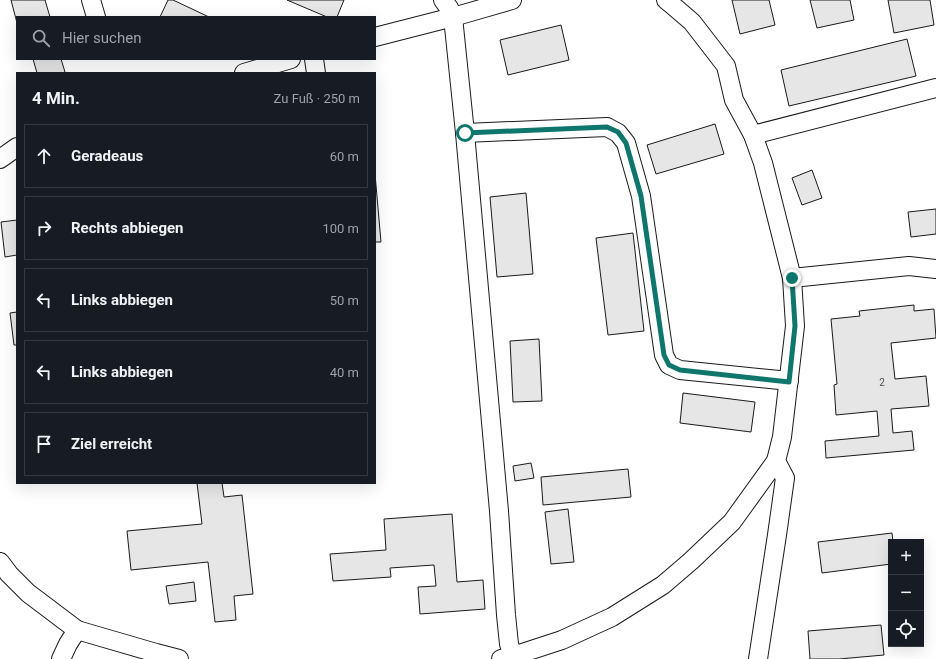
<!DOCTYPE html>
<html lang="de">
<head>
<meta charset="utf-8">
<style>
  body { margin:0; font-family:Roboto,sans-serif; background:#242831; color:#f1f3f6 }
  .controls { position:absolute; right:12px; bottom:12px; display:grid; overflow:hidden; border-radius:0px; box-shadow:0 4px 16px #0002 }
  .controls button { width:36px; height:36px; display:grid; place-items:center; padding:0; border:0; border-bottom:1px solid #363941; background:#171b24; color:#f1f3f6; font:20px sans-serif }
  .stop { position:absolute; width:12px; height:12px; margin:-9px; border:3px solid #0f766e; border-radius:50%; background:#fff }
  .stop.end { background:#0f766e; border-color:#fff; box-shadow:0 1px 4px #0008 }
  .list { margin:0; padding:0; list-style:none }
  h2 { display:flex; justify-content:space-between; align-items:center; height:52px; margin:0; padding:0 16px; font-size:17px }
  h2 small { font-size:13px; font-weight:400; color:#9ea1a6 }
  .list li { display:grid; grid-template-columns:26px 1fr auto; gap:12px; align-items:center; box-sizing:border-box; height:64px; margin:0 8px 8px; padding:0 8px; border:1px solid #363941; border-radius:0px }
  .list b { display:block; font-size:15px; white-space:nowrap }
  .list em { font-size:13px; font-style:normal; color:#9ea1a6 }
  .icon { flex:none; width:22px; height:22px; fill:none; stroke:currentColor; stroke-width:2; stroke-linecap:round; stroke-linejoin:round }
  .map { position:relative; flex:none; width:936px; height:659px; overflow:hidden }
  .search { position:absolute; background:#171b24; box-shadow:0 4px 16px #0002; left:16px; top:16px; width:360px; height:44px; display:flex; align-items:center; gap:10px; box-sizing:border-box; padding:0 14px; border-radius:0px; color:#9ea1a6; font-size:15px }
  .panel { position:absolute; background:#171b24; box-shadow:0 4px 16px #0002; left:16px; top:72px; width:360px; height:412px; border-radius:0px }
  .map>svg:first-child { display:block }
  .building { fill:#e6e6e6; stroke:#1a1a1a }
  .lines { fill:none; stroke-linecap:round; stroke-linejoin:round }
  .minor-casing { stroke:#1a1a1a; stroke-width:20 }
  .minor { stroke:#fff; stroke-width:18 }
  .route { stroke:#0f766e; stroke-width:5 }
  .labels { text-anchor:middle; dominant-baseline:central; stroke-width:3; stroke-linejoin:round; paint-order:stroke }
  .number-label { font-size:10px; fill:#4d4d4d }
</style>
</head>
<body>
<div class="map">
<svg width="936" height="659" viewBox="0 0 936 659">
  <rect width="100%" height="100%" fill="#fff"/>
  <g class="building">
    <polygon points="11,0 45,0 50,17 17,17 17,23"/>
    <polygon points="168,0 173,0 209,17 160,17"/>
    <polygon points="287,0 344,0 337,17 327,17"/>
    <polygon points="732,0 769,0 775,25 740,34"/>
    <polygon points="810,0 850,0 854,20 817,28"/>
    <polygon points="888,0 930,0 934,25 894,33"/>
    <polygon points="561,25 569,60 508,75 500,40"/>
    <polygon points="907,39 916,76 789,106 781,70"/>
    <polygon points="33,59 61,59 65,72 62,73 37,73"/>
    <polygon points="715,124 724,154 656,174 647,145"/>
    <polygon points="812,170 822,198 802,205 792,178"/>
    <polygon points="375,174 381,242 375,242"/>
    <polygon points="526,193 533,274 497,277 490,197"/>
    <polygon points="936,209 936,234 911,237 908,212"/>
    <polygon points="17,220 17,255 5,257 1,222"/>
    <polygon points="633,233 644,331 608,335 596,238"/>
    <polygon points="914,305 914,311 934,309 936,338 891,343 895,379 926,376 929,406 891,409 893,433 912,431 914,450 826,458 825,441 879,436 877,411 836,415 834,385 837,384 831,319 860,316 859,311"/>
    <polygon points="17,312 17,345 14,345 10,313"/>
    <polygon points="539,339 542,401 513,402 510,341"/>
    <polygon points="683,393 755,402 751,432 680,423"/>
    <polygon points="531,463 534,478 515,481 513,466"/>
    <polygon points="628,469 631,497 543,505 541,477"/>
    <polygon points="197,483 222,483 224,497 242,495 253,594 234,596 236,620 215,622 208,562 131,570 127,531 202,524"/>
    <polygon points="568,509 574,562 551,564 545,512"/>
    <polygon points="452,514 457,582 483,580 485,609 420,614 418,587 436,586 434,565 390,568 391,577 333,581 330,554 386,550 384,519"/>
    <polygon points="892,533 893,542 891,542 891,564 822,573 818,542"/>
    <polygon points="194,582 196,601 169,604 166,586"/>
    <polygon points="881,625 884,655 839,659 810,659 808,631"/>
  </g>
  <g class="lines">
    <defs>
      <g id="minor">
        <polyline points="91,0 96,17"/>
        <polyline points="443,0 449,8 453,17 465,133 499,511 506,615 509,644 513,656"/>
        <polyline points="666,0 671,4 692,22 726,66 734,100 753,135 763,163 792,278 795,326 782,437 776,461 785,478 777,535 758,659"/>
        <polyline points="375,37 453,17 512,0"/>
        <polyline points="314,59 316,73"/>
        <polyline points="244,73 291,59"/>
        <polyline points="465,133 607,127 618,133 626,143 641,196 664,355 669,365 680,370 789,381"/>
        <polyline points="753,135 936,88"/>
        <polyline points="0,159 17,147"/>
        <polyline points="792,278 909,266 936,269"/>
        <polyline points="0,562 9,574 28,593 77,630 156,653 179,659"/>
        <polyline points="61,659 68,644 77,630"/>
        <polyline points="501,659 513,656 562,640 612,617 663,585 691,561 732,522 776,461"/>
      </g>
    </defs>
    <use href="#minor" class="minor-casing"/>
    <use href="#minor" class="minor"/>
  </g>
  <g class="lines">
    <polyline class="route" points="465,133 607,127 618,132 626,143 641,196 664,355 669,365 680,370 789,382 795,326 792,278"/>
  </g>
  <g class="labels">
    <g class="number-label">
      <text x="882" y="382">2</text>
    </g>
  </g>
</svg>
<div class="controls">
<button>+</button>
<button>−</button>
<button><svg class="icon" aria-label="locate" viewBox="0 0 24 24"><circle cx="12" cy="12" r="6"/><path d="M12 2v4M12 18v4M2 12h4M18 12h4"/></svg></button>
</div>
<div class="stop" style="left:465px;top:133px"></div>
<div class="stop end" style="left:792px;top:278px"></div>
<div class="search"><svg class="icon" aria-label="search" viewBox="0 0 24 24"><circle cx="10" cy="10" r="6"/><path d="M15 15l6 6"/></svg>Hier suchen</div>
<section class="panel">
<h2>4 Min.<small>Zu Fuß · 250 m</small></h2>
<ul class="list">
<li><svg class="icon" aria-label="ahead" viewBox="0 0 24 24"><path d="M12 20V5M6 11l6-6 6 6"/></svg><div><b>Geradeaus</b></div><em>60 m</em></li>
<li><svg class="icon" aria-label="right" viewBox="0 0 24 24"><path d="M7 20v-9h11M14 6l5 5-5 5"/></svg><div><b>Rechts abbiegen</b></div><em>100 m</em></li>
<li><svg class="icon" aria-label="left" viewBox="0 0 24 24"><path d="M17 20v-9H6M10 6l-5 5 5 5"/></svg><div><b>Links abbiegen</b></div><em>50 m</em></li>
<li><svg class="icon" aria-label="left" viewBox="0 0 24 24"><path d="M17 20v-9H6M10 6l-5 5 5 5"/></svg><div><b>Links abbiegen</b></div><em>40 m</em></li>
<li><svg class="icon" aria-label="arrive" viewBox="0 0 24 24"><path d="M6 21V4h12l-3 4 3 4H6"/></svg><div><b>Ziel erreicht</b></div></li>
</ul>
</section>
</div>
</body>
</html>
